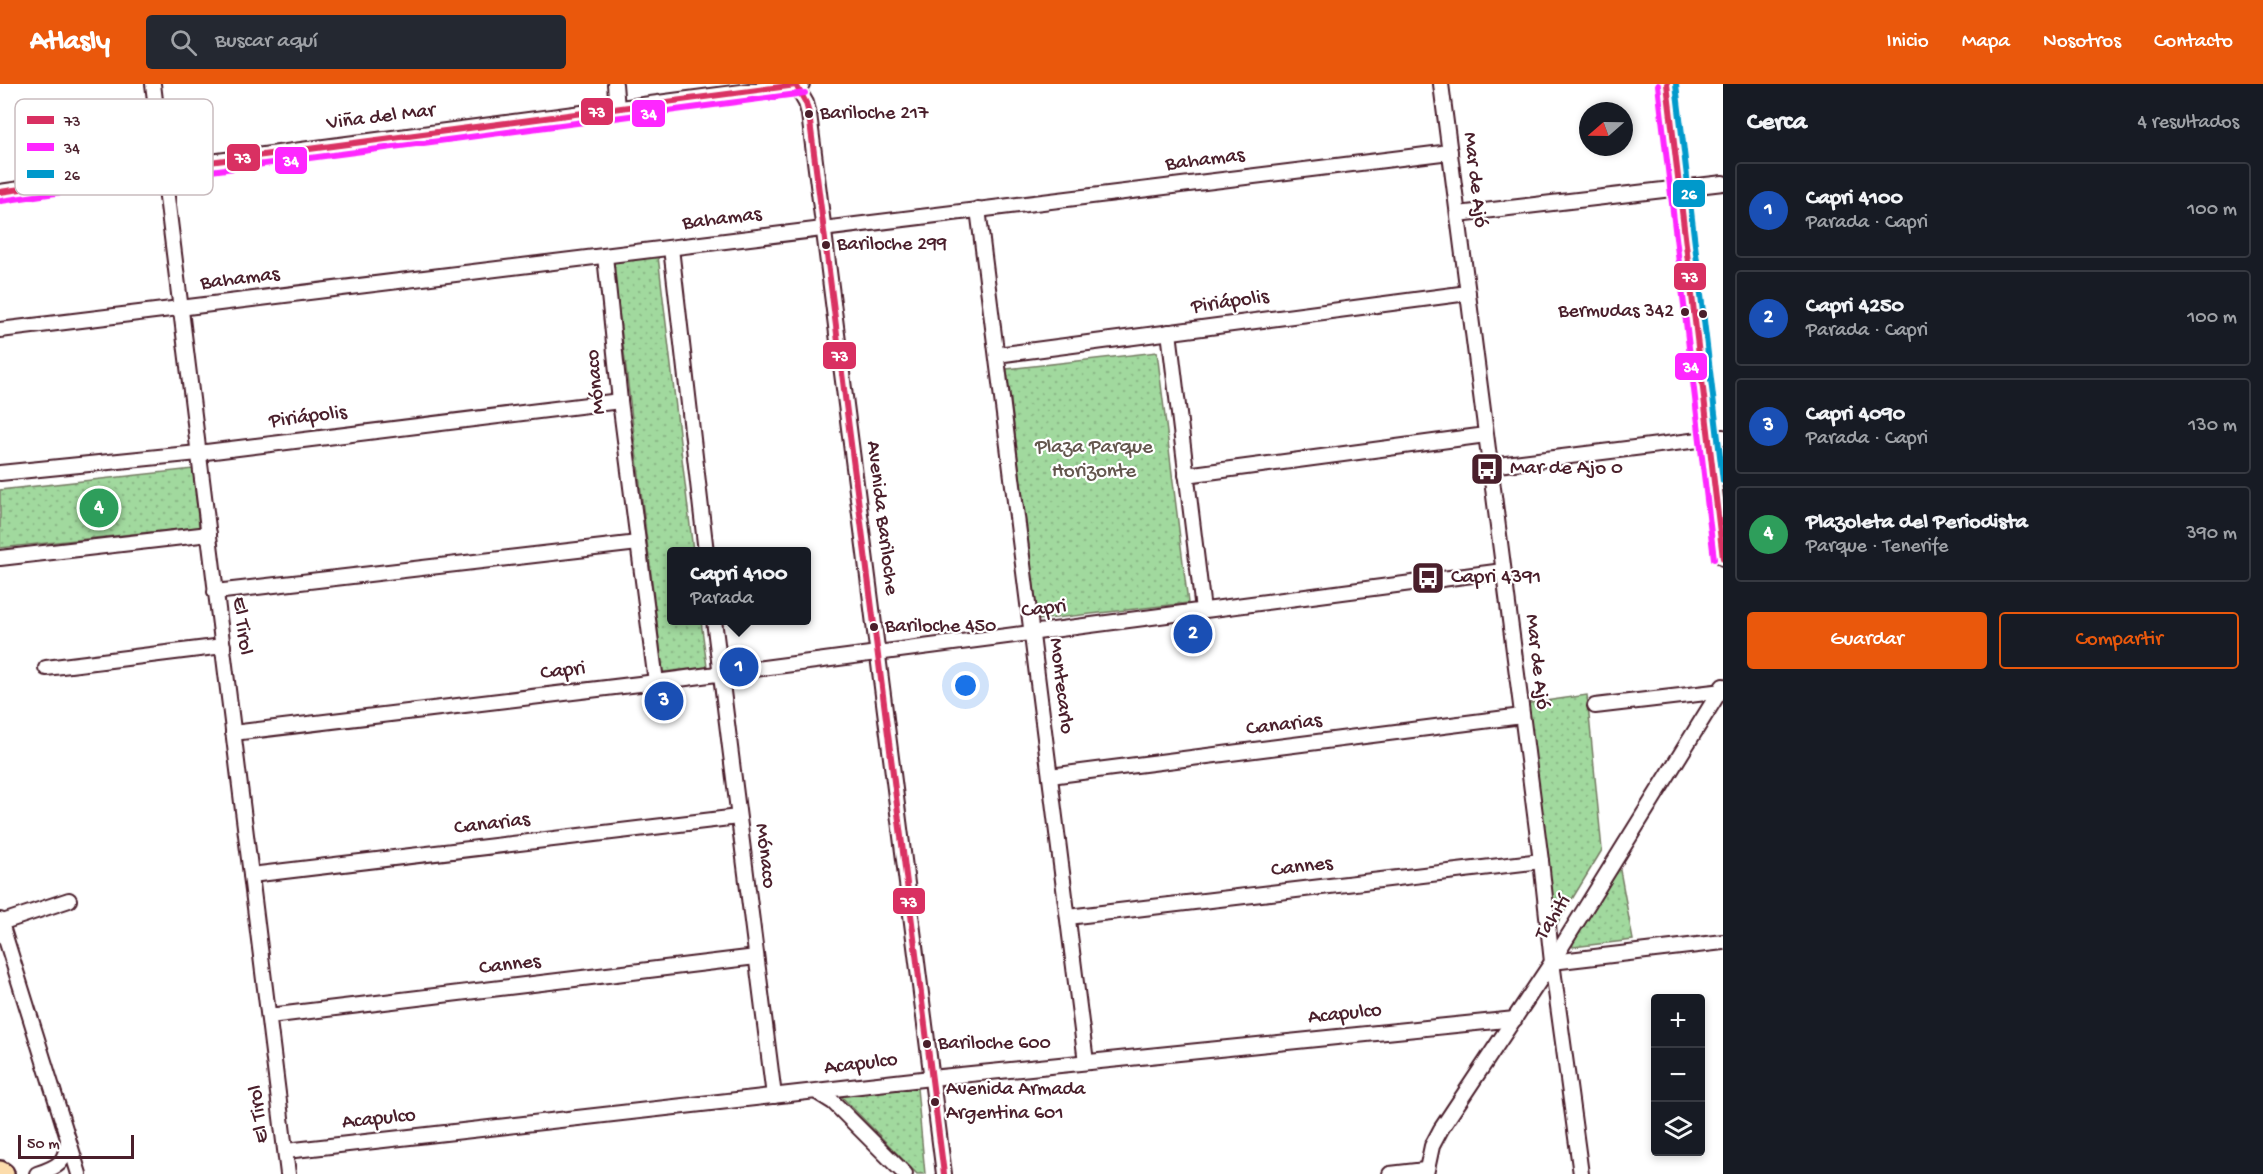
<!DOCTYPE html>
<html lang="es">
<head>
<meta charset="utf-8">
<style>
  body { margin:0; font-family:"Gochi Hand",sans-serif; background:#242831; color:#f1f3f6 }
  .controls { position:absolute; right:18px; bottom:18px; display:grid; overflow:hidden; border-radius:6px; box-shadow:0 3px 9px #0003 }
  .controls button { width:54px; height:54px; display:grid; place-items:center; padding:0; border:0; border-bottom:2px solid #363941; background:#171b24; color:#f1f3f6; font:30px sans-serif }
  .compass { position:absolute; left:1579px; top:18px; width:54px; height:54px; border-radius:50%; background:#171b24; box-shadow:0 3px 9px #0003; rotate:250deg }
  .scale { position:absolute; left:18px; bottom:15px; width:116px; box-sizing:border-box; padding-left:6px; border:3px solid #4a1f2b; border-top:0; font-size:16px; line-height:21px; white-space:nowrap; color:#4a1f2b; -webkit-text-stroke:4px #fff; paint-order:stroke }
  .you { position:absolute; left:966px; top:602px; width:21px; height:21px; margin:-15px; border:4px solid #fff; border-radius:50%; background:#1a73e8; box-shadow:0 0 0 9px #1a73e833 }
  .badge { display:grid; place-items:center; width:39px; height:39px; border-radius:50%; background:#ea580c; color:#fff; font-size:20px; font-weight:700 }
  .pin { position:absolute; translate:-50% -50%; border:3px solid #fff; box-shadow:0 2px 6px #0006 }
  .popup { position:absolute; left:667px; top:463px; width:144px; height:78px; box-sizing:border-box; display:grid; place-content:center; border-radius:6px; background:#171b24; filter:drop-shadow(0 2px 4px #0005); font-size:20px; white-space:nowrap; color:#9ea1a6 }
  .popup b { font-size:22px; color:#f1f3f6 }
  .popup::after { content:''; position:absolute; left:50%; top:100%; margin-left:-12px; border:12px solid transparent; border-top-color:#171b24 }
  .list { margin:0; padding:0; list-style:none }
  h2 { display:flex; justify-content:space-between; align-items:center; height:78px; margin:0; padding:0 24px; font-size:26px }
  h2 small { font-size:20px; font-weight:400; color:#9ea1a6 }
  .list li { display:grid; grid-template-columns:39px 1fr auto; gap:18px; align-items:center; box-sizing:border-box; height:96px; margin:0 12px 12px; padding:0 12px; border:2px solid #363941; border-radius:6px }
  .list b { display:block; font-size:22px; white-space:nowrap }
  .list p { margin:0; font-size:20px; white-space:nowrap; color:#9ea1a6 }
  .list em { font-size:20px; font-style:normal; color:#9ea1a6 }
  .actions { display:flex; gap:12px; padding:18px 24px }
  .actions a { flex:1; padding:14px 0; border:2px solid #ea580c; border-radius:6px; text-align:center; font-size:21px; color:#ea580c }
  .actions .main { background:#ea580c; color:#fff }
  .icon { flex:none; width:33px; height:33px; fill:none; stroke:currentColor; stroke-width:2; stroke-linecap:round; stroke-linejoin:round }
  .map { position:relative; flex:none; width:1723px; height:1090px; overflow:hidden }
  header { display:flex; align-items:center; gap:36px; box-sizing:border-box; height:84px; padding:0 30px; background:#ea580c; color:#fff }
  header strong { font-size:28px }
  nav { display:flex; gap:33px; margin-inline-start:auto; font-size:21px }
  .search { width:420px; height:54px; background:#242831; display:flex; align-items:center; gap:15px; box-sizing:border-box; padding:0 21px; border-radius:6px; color:#9ea1a6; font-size:22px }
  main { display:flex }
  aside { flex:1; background:#171b24 }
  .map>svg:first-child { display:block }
  .park { fill:url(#park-dots); stroke:#767c64; stroke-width:1.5 }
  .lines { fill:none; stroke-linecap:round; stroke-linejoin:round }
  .minor-casing { stroke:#4a1f2b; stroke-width:18 }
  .primary-casing { stroke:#4a1f2b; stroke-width:26 }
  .minor { stroke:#fff; stroke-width:14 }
  .primary { stroke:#fcdcac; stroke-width:21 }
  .bus-1-casing { stroke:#fff; stroke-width:10 }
  .bus-2-casing { stroke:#fff; stroke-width:10 }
  .bus-3-casing { stroke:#fff; stroke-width:10 }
  .bus-1 { stroke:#d93062; stroke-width:6 }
  .bus-2 { stroke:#fe27ff; stroke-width:6 }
  .bus-3 { stroke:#0099cb; stroke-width:6 }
  .bus-dot { fill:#4a1f2b; stroke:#fff; stroke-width:2 }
  .labels { text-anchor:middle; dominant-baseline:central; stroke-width:4.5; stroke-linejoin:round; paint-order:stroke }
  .bus-label { font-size:20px; fill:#4a1f2b; stroke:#fff; text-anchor:start }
  .street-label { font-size:21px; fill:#4a1f2b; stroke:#fff }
  .park-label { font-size:21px; fill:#64574e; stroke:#fff }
  .poi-label { font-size:21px; fill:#4a1f2b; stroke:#fff; text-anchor:start }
  .key { fill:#fff; stroke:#c9bcbf; stroke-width:1.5 }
  .key-label { font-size:16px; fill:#4a1f2b }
  .line-badge { stroke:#fff; stroke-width:2 }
  .badge-label { font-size:16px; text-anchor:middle; font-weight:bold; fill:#fff }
</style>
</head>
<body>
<header>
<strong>Atlasly</strong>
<div class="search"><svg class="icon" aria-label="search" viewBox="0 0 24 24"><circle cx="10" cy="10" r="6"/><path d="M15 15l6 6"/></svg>Buscar aquí</div>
<nav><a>Inicio</a><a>Mapa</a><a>Nosotros</a><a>Contacto</a></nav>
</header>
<main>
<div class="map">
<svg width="1723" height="1090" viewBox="0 0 1723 1090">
  <defs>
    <pattern id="park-dots" width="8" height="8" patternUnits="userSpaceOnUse" patternTransform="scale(1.5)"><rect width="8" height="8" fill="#a1d99e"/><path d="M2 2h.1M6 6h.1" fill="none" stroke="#8cba88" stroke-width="1.8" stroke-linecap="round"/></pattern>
  </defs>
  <rect width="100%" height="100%" fill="#fff"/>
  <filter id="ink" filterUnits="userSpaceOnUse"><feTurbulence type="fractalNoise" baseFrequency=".0167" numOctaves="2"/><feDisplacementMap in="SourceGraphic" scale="12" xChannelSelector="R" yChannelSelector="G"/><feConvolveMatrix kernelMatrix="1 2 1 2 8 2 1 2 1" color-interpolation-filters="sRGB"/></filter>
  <g filter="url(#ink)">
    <g class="park">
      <polygon points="658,172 693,467 672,468 672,536 701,537 707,583 663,588 613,178"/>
      <polygon points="1157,268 1188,519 1038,536 1007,285"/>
      <polygon points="193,385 199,443 0,464 0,406"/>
      <polygon points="1587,611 1602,766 1555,843 1524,620"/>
      <polygon points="1619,781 1633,856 1573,863 1571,853"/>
      <polygon points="917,1004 925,1090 917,1090 840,1011"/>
    </g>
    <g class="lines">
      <defs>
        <g id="minor">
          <polyline points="153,0 288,1090"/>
          <polyline points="615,0 617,24"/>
          <polyline points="795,0 806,19 809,30 944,1090"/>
          <polyline points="1441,0 1541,777 1552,878 1581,1090"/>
          <polyline points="1667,0 1723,474"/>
          <polyline points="0,108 164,84 802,0"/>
          <polyline points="978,125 1086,978"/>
          <polyline points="1458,130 1723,99"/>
          <polyline points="671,164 706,468"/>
          <polyline points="605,172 620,317 656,598"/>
          <polyline points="0,246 1450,68"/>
          <polyline points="1169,248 1203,526"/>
          <polyline points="997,271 1468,209"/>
          <polyline points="1490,382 1723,353"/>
          <polyline points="0,389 198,369 620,317"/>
          <polyline points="1186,391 1486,351"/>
          <polyline points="0,474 209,450"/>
          <polyline points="215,508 638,459"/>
          <polyline points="714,536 774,1012"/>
          <polyline points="46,584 223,562"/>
          <polyline points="1595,622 1723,607"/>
          <polyline points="233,649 656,598 1503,487"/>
          <polyline points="1050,692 1522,632"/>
          <polyline points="251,791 738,733"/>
          <polyline points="1068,833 1541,777"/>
          <polyline points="0,836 79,1090"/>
          <polyline points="0,839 69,816"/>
          <polyline points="1552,878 1723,858"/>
          <polyline points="269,932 756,873"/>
          <polyline points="817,1008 833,1018 905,1090"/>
          <polyline points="286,1067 931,994 1515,935"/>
          <path d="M37,1090C58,1083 66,1079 68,1055"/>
          <polyline points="1390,1090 1425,1086"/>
          <polyline points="1426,1090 1432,1062 1441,1045 1552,878 1723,602"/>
        </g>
        <polyline id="primary" points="0,1088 3,1090"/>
      </defs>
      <use href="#minor" class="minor-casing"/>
      <use href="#primary" class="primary-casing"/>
      <use href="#minor" class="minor"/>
      <use href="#primary" class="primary"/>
      <defs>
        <g id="bus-1">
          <polyline points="1667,0 1723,474"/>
          <polyline points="796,1 806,19 809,30 944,1090"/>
          <polyline points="0,108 164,84 796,1"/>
        </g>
        <g id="bus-2">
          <polyline points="1658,1 1714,475"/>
          <polyline points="1,117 165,93 805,9"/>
        </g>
        <polyline id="bus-3" points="1676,0 1723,397"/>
      </defs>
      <use href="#bus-1" class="bus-1-casing"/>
      <use href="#bus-2" class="bus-2-casing"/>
      <use href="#bus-3" class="bus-3-casing"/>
      <use href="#bus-1" class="bus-1"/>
      <use href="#bus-2" class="bus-2"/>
      <use href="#bus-3" class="bus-3"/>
    </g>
  </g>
  <defs>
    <symbol id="bus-square" viewBox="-11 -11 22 22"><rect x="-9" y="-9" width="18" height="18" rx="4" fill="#4a1f2b" stroke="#fff"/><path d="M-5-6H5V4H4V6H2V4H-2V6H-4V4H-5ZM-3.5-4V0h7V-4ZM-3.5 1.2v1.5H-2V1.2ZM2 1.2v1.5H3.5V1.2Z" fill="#fff"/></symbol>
  </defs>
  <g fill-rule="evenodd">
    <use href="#bus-square" x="1468" y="366" width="38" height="38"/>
    <use href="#bus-square" x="1409" y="475" width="38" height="38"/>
  </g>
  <g class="bus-dot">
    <circle cx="809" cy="30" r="5"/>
    <circle cx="826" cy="161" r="5"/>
    <circle cx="1685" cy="228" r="5"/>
    <circle cx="1703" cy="230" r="5"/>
    <circle cx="874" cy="543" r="5"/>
    <circle cx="927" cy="960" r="5"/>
    <circle cx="935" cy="1018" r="5"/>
  </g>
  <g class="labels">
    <g class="bus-label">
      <text x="820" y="30">Bariloche 217</text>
      <text x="837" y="161">Bariloche 299</text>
      <text x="1674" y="228" text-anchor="end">Bermudas 342</text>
      <text x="885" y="543">Bariloche 450</text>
      <text x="938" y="960">Bariloche 600</text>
      <text x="946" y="1006">Avenida Armada<tspan x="946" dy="24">Argentina 601</tspan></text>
    </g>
    <g class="street-label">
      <text transform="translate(381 34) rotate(-7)">Viña del Mar</text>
      <text transform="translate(1205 77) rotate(-7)">Bahamas</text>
      <text transform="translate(1474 96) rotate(83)">Mar de Ajó</text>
      <text transform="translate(722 136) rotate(-7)">Bahamas</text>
      <text transform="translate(240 196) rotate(-7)">Bahamas</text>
      <text transform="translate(1230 219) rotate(-8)">Piriápolis</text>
      <text transform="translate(597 298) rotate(-96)">Mónaco</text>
      <text transform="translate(308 334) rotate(-7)">Piriápolis</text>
      <text transform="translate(881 434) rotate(83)">Avenida Bariloche</text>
      <text transform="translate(1044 526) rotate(-7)">Capri</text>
      <text transform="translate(241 542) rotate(83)">El Tirol</text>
      <text transform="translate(1536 578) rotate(83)">Mar de Ajó</text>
      <text transform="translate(563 588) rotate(-7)">Capri</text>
      <text transform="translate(1060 602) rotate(83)">Montecarlo</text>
      <text transform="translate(1284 642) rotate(-7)">Canarias</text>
      <text transform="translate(492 741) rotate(-7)">Canarias</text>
      <text transform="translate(764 772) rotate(83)">Mónaco</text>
      <text transform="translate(1302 784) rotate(-7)">Cannes</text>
      <text transform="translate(1554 834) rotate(-58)">Tahití</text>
      <text transform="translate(510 882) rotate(-7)">Cannes</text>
      <text transform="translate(1345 931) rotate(-6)">Acapulco</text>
      <text transform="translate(861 981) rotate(-7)">Acapulco</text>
      <text transform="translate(260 1030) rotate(-97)">El Tirol</text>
      <text transform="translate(379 1036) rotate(-6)">Acapulco</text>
    </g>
    <g class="park-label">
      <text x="1094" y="364">Plaza Parque<tspan x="1094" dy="24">Horizonte</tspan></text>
    </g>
    <g class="poi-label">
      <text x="1510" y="385">Mar de Ajo 0</text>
      <text x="1451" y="494">Capri 4391</text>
    </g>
  </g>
  <rect x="15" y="15" width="198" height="96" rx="9" class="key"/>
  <rect x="27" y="32" width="27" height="8" fill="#d93062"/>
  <rect x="27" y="59" width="27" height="8" fill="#fe27ff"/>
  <rect x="27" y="86" width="27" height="8" fill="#0099cb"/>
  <g class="key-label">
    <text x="64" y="42">73</text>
    <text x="64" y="69">34</text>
    <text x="64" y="96">26</text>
  </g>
  <g class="line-badge">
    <rect x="580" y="13" width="34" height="29" rx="6" fill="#d93062"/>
    <rect x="631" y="15" width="35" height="29" rx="6" fill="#fe27ff"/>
    <rect x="226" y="59" width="35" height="29" rx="6" fill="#d93062"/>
    <rect x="274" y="62" width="34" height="29" rx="6" fill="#fe27ff"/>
    <rect x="1672" y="95" width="34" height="29" rx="6" fill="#0099cb"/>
    <rect x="1673" y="178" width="34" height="29" rx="6" fill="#d93062"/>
    <rect x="822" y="257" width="35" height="29" rx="6" fill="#d93062"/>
    <rect x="1674" y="268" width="34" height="29" rx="6" fill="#fe27ff"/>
    <rect x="892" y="803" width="34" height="28" rx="6" fill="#d93062"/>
  </g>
  <g class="badge-label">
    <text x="597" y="33">73</text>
    <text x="649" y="35">34</text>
    <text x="243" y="79">73</text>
    <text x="291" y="82">34</text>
    <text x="1689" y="115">26</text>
    <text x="1690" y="198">73</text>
    <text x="840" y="277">73</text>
    <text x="1691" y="288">34</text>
    <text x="909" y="823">73</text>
  </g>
</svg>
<div class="controls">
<button>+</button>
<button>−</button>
<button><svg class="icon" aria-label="layers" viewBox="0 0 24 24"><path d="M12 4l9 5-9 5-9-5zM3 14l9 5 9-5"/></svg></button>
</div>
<svg class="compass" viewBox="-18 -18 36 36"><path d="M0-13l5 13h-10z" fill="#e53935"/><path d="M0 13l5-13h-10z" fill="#9ea1a6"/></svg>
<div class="scale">50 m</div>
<div class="you"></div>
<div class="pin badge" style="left:739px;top:583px;background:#1a4fb4">1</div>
<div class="popup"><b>Capri 4100</b>Parada</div>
<div class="pin badge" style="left:1193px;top:550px;background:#1a4fb4">2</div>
<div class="pin badge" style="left:664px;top:617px;background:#1a4fb4">3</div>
<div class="pin badge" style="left:99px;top:424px;background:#2e9e5b">4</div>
</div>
<aside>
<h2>Cerca<small>4 resultados</small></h2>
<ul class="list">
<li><span class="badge" style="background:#1a4fb4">1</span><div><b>Capri 4100</b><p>Parada · Capri</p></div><em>100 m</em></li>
<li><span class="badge" style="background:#1a4fb4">2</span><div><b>Capri 4250</b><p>Parada · Capri</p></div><em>100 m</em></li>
<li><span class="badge" style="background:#1a4fb4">3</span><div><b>Capri 4090</b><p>Parada · Capri</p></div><em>130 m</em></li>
<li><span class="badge" style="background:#2e9e5b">4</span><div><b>Plazoleta del Periodista</b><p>Parque · Tenerife</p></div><em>390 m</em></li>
</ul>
<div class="actions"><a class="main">Guardar</a><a>Compartir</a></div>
</aside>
</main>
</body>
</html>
